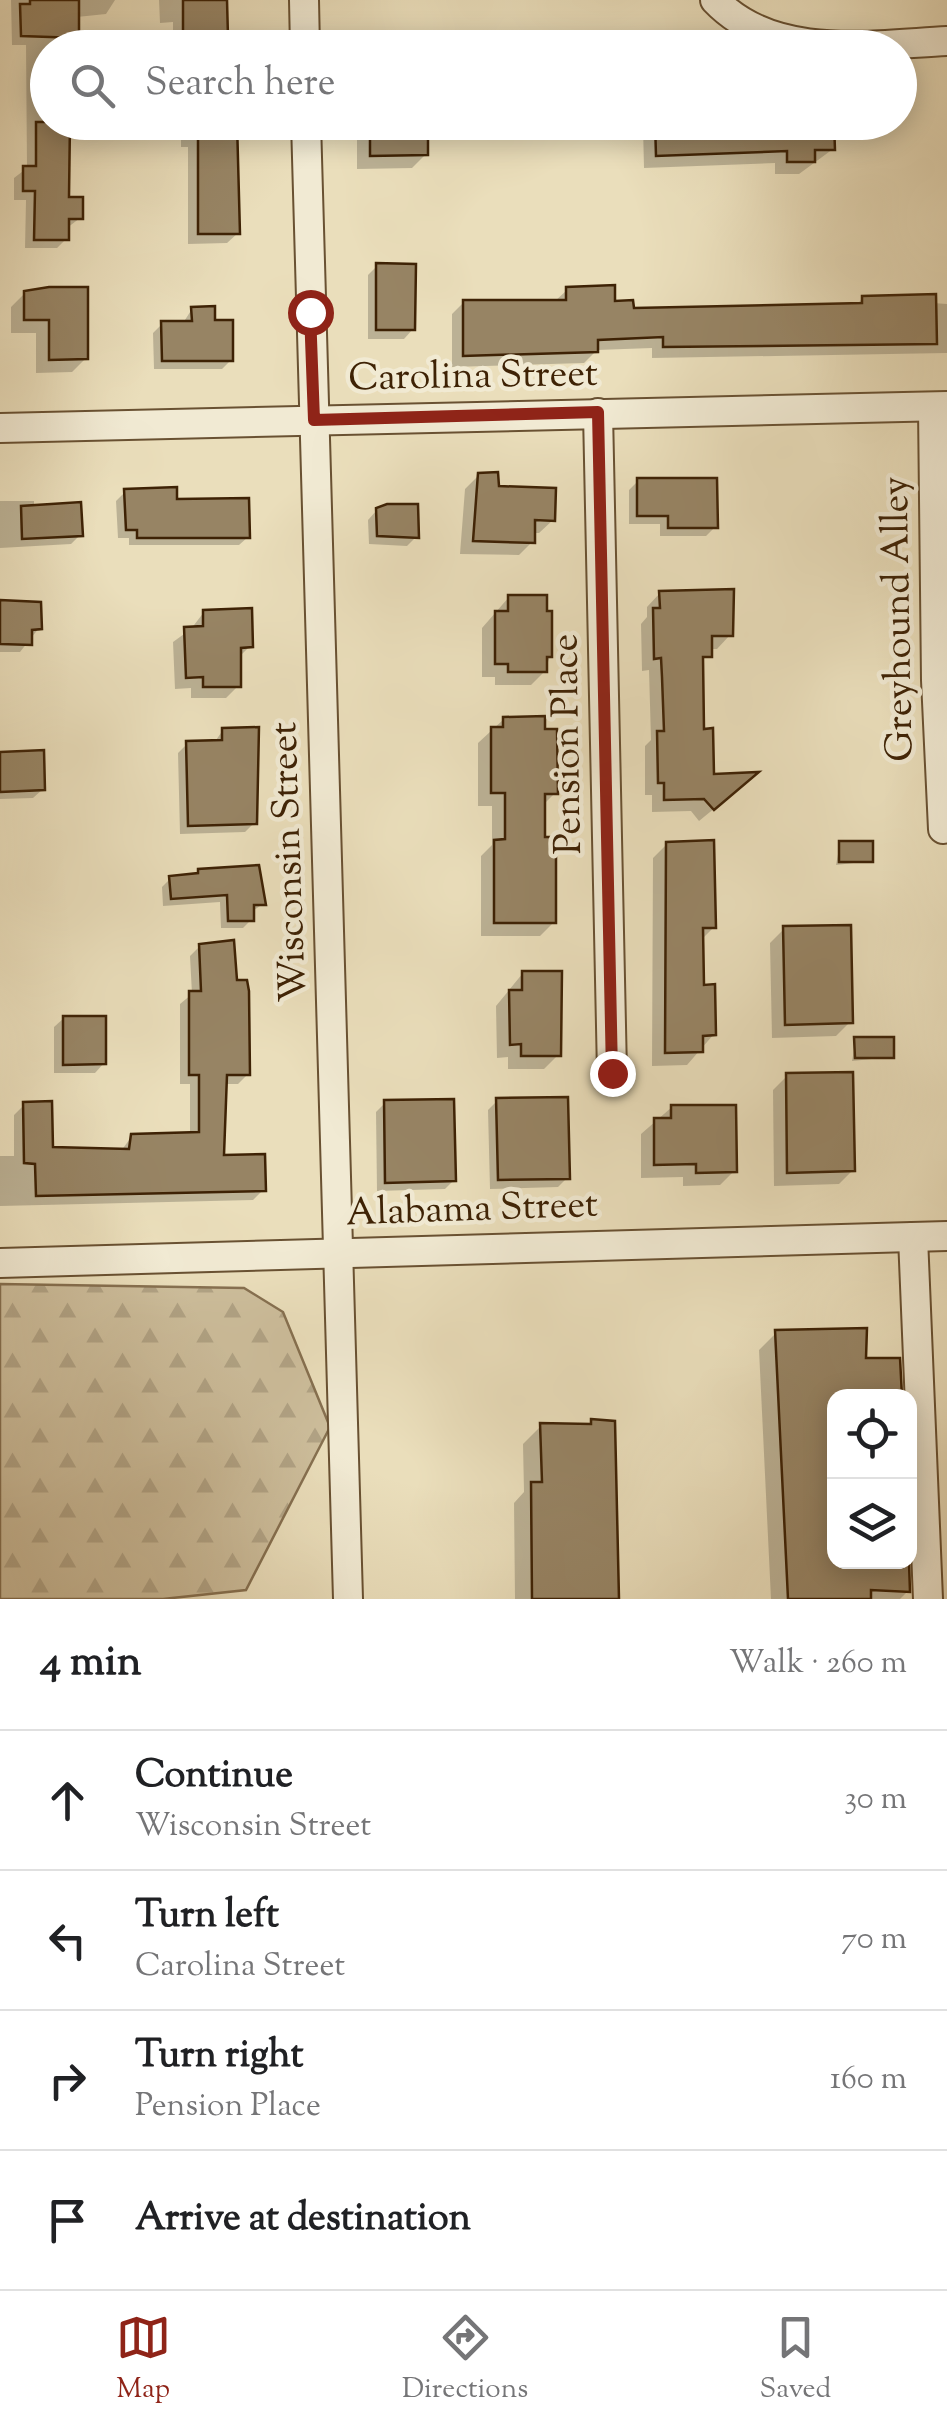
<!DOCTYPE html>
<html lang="en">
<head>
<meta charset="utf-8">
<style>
  body { margin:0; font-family:"Sorts Mill Goudy",serif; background:#f6f6f6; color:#202124 }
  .controls { position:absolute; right:30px; bottom:30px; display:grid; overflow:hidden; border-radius:20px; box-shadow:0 5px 25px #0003 }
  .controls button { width:90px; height:90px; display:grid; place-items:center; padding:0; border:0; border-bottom:2px solid #e0e0e0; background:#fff; color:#202124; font:50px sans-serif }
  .stop { position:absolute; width:30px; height:30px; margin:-22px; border:8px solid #8f2418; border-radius:50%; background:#fff }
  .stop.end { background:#8f2418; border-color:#fff; box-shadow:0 2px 10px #0008 }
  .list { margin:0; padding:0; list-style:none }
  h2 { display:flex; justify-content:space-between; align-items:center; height:130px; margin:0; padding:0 40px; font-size:42px }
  h2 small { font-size:32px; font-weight:400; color:#757577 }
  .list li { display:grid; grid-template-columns:65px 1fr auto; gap:30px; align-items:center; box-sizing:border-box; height:140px; padding:0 40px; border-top:2px solid #e0e0e0 }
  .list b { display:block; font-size:38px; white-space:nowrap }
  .list p { margin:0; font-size:32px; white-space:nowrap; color:#757577 }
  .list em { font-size:32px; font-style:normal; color:#757577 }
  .icon { flex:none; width:55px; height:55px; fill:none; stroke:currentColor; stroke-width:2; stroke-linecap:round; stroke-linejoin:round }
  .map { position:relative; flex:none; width:947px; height:1599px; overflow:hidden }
  .search { position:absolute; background:#fff; box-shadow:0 5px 25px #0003; left:30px; right:30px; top:30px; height:110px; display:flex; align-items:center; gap:25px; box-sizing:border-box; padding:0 35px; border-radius:55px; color:#757577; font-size:38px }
  .sheet { height:690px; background:#fff }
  nav { display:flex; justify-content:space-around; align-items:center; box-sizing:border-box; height:140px; border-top:2px solid #e0e0e0; background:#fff; font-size:28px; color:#757577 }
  nav a { display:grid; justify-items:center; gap:5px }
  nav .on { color:#8f2418 }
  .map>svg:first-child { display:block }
  .forest { fill:url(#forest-firs); stroke:#867050; stroke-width:2.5 }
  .shadow { fill:#0003 }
  .building { fill:#978464; stroke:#3e2205; stroke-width:2.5 }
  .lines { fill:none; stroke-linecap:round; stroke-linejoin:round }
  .street-casing { stroke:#695132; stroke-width:32 }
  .street { stroke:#f1ead3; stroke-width:28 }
  .route { stroke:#8f2418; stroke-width:12 }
  .labels { text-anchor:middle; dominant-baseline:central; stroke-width:9; stroke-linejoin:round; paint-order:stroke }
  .street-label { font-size:38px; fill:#3e2205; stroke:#f1ead3 }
</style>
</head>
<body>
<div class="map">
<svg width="947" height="1599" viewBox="0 0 947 1599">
  <defs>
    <pattern id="forest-firs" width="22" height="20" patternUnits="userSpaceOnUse" patternTransform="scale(2.5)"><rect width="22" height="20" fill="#cdbe9c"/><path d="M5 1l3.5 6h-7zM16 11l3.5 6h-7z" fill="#b1a385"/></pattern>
  </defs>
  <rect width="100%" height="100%" fill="#eadebb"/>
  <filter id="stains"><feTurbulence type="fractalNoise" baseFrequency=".002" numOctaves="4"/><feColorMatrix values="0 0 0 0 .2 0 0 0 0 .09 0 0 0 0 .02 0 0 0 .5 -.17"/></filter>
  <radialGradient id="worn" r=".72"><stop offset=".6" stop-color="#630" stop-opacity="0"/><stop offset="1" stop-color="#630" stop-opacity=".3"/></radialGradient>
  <polygon class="forest" points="0,1284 244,1288 283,1312 330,1427 246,1590 163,1599 0,1599"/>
  <g class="shadow">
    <polygon points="11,0 115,0 106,14 77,17 77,37 68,48 48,48 48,122 67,199 80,218 67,228 67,238 57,248 25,248 26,200 14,200 14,178 27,168 26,45 12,45"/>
    <polygon points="159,0 225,0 224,48 173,48 173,22 160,23"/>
    <polygon points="175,122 235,122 238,233 227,243 188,244 188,147 181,147 181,128 175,128"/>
    <polygon points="365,122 425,122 426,154 412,168 357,169 357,133"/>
    <polygon points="534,122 832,122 833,149 799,174 775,174 775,163 644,168 643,127 607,127 596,139 568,139 568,127 542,128 542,123"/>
    <polygon points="377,266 413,329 404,339 368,339 368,275"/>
    <polygon points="567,290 631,311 856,305 863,298 947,304 947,353 652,358 652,348 597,350 584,363 452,367 452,314 464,302 554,302"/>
    <polygon points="25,293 86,358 72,372 36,373 36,333 11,333 11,307"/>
    <polygon points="192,309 213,323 231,360 222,369 154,369 153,333 162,324 183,323"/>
    <polygon points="479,475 553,520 539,533 532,533 532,542 519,555 460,554 465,489"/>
    <polygon points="638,481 715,527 706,536 660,536 660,524 629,524 629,490"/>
    <polygon points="125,492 175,502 248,537 239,545 129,545 129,538 118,538 116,501"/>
    <polygon points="0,501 34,501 34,507 80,535 71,544 0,548"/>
    <polygon points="377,510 416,537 407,546 369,544 368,520"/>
    <polygon points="660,593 730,635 717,649 709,649 700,665 701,731 712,777 743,785 699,821 691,811 652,812 652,795 645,795 645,746 651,740 649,670 642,671 641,624 647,617 647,607"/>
    <polygon points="509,597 550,656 545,671 531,685 495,685 495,677 482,677 482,628"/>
    <polygon points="0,603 39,628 20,652 0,652"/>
    <polygon points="204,612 250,646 238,658 238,686 226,698 191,698 191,688 175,689 173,642 191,629"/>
    <polygon points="504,719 555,793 543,805 554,922 540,936 481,936 481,856 492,845 492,806 478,806 478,743"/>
    <polygon points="223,730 254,823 245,832 180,834 178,753 187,744 214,743"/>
    <polygon points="0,754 43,789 33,798 0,799"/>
    <polygon points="667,844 714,927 701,940 702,988 714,1034 687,1065 652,1066 653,858"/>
    <polygon points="840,844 871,861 836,865"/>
    <polygon points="199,871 263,904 251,912 251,920 243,928 221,928 220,902 163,906 162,887 170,879 194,876"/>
    <polygon points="784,929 850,1022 836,1036 772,1038 770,943"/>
    <polygon points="200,946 248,1074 238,1084 224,1084 222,1157 263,1190 253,1200 0,1206 0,1156 14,1156 14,1115 24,1105 51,1149 121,1151 132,1136 190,1135 190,1084 180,1084 180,1004 192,994 190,956"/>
    <polygon points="523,973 558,1055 544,1069 508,1069 508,1057 497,1058 496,1006"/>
    <polygon points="64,1018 104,1063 95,1073 54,1073 54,1027"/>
    <polygon points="856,1040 892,1057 852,1061"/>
    <polygon points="787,1076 853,1170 839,1184 774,1186 773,1090"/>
    <polygon points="497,1101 567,1178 558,1187 490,1189 488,1110"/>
    <polygon points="385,1103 454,1180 445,1189 377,1191 376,1112"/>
    <polygon points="672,1107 734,1171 720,1185 683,1186 683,1177 641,1178 641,1134"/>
    <polygon points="777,1332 863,1361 898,1360 900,1396 834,1396 834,1562 906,1562 908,1591 900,1599 771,1599 759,1350"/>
    <polygon points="541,1426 616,1599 515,1599 514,1503 524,1492 523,1444"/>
  </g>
  <g class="building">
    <polygon points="30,0 79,0 79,38 21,36 20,4 30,4"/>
    <polygon points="183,0 227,0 228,37 183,38"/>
    <polygon points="36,122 70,122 69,197 83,197 83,219 69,219 69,240 34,240 35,191 23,191 23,166 36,166"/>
    <polygon points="198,122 237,122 240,234 198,234"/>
    <polygon points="370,122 428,122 428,155 370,156"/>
    <polygon points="655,122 834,122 835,150 815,150 815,162 787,162 787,151 656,156"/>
    <polygon points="376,263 416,264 415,330 376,330"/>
    <polygon points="615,285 615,301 633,300 634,308 862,303 862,296 936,294 937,344 663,347 663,337 598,340 598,352 463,356 463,300 566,300 566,287"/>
    <polygon points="49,287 88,287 88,359 49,360 49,320 24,320 24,291"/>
    <polygon points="215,306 215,320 233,320 233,361 162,361 161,321 192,321 191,307"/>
    <polygon points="498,472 499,486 556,488 555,521 535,520 535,543 473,541 478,473"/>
    <polygon points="637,478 717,478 718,528 668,528 668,516 637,516"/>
    <polygon points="177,487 177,499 249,498 250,538 137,538 137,530 126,530 124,489"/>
    <polygon points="81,502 83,536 22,539 21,506"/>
    <polygon points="387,504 418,504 419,538 377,536 376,508"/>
    <polygon points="734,589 733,636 712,636 712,657 703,657 704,729 713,728 714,774 759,772 714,810 704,799 664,800 664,783 658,783 657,731 664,731 662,677 661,658 654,659 653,608 660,608 659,591"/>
    <polygon points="508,595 547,595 547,611 552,611 552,657 547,657 547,672 508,672 508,664 495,664 495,611 508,611"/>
    <polygon points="0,600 41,602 42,629 32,630 32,645 0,644"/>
    <polygon points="252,608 253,647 241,648 241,687 203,687 203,677 186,678 184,627 203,626 203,610"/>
    <polygon points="545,716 545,729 557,729 558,794 545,794 545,837 556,837 556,923 494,923 494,840 505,839 505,793 491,793 491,727 503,727 503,717"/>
    <polygon points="259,727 257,824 188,826 186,741 222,740 222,728"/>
    <polygon points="44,750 45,790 0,792 0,752"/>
    <polygon points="714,840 716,928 703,928 704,985 715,984 716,1035 703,1036 703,1052 665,1053 666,842"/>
    <rect x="839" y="841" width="34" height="21"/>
    <polygon points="259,865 266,905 254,905 254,921 228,921 227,895 171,899 169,876 198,873 198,869"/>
    <polygon points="851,925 853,1023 785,1025 783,926"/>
    <polygon points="234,940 237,980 247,980 249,991 250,1075 227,1075 224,1155 265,1154 266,1191 36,1196 35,1164 24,1163 23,1102 52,1101 53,1147 129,1149 131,1134 199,1132 199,1075 189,1075 189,991 201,991 199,944"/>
    <polygon points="522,971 562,971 561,1056 521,1056 521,1044 510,1045 509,990 522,990"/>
    <polygon points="63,1016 106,1016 106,1064 63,1065"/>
    <polygon points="854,1037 894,1037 894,1058 855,1058"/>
    <polygon points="853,1072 855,1171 787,1173 786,1073"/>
    <polygon points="568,1097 570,1179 498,1180 496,1098"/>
    <polygon points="454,1099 456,1181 385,1183 384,1100"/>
    <polygon points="671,1105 736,1105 737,1172 696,1173 696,1164 654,1165 654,1118 671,1118"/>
    <polygon points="867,1328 866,1358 900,1358 902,1396 834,1396 834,1562 909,1562 910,1592 871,1590 871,1599 788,1599 775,1330"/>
    <polygon points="591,1419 615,1421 619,1599 532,1599 531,1482 542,1482 540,1423 591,1424"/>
  </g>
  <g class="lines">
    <defs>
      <g id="street">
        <polyline points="304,0 305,48"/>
        <path d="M715,0C773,61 870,45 947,41"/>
        <polyline points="306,122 348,1599"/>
        <polyline points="933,407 936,680 943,829"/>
        <polyline points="598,413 612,1073"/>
        <polyline points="0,428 947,406"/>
        <polyline points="913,1237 928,1599"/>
        <polyline points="0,1263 947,1236"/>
      </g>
    </defs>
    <use href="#street" class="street-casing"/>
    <use href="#street" class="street"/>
  </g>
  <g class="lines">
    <polyline class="route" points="310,312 314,420 598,412 612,1073"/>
  </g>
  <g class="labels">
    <g class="street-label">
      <text transform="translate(473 378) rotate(-1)">Carolina Street</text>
      <text transform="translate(900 619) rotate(-91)">Greyhound Alley</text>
      <text transform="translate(569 744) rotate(-91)">Pension Place</text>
      <text transform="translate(291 862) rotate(-92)">Wisconsin Street</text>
      <text transform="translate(472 1211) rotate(-2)">Alabama Street</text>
    </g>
  </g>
  <rect width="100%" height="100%" filter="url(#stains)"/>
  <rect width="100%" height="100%" fill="url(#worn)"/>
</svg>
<div class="controls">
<button><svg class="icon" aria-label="locate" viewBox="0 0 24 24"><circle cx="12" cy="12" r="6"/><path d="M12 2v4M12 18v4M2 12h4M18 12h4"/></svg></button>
<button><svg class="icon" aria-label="layers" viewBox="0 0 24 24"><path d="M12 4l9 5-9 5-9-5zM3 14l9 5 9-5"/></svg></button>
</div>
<div class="stop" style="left:310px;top:312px"></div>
<div class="stop end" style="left:612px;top:1073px"></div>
<div class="search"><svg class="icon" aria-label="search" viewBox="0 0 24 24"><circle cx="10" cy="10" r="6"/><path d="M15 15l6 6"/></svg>Search here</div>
</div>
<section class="sheet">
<h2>4 min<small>Walk · 260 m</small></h2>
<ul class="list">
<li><svg class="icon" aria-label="ahead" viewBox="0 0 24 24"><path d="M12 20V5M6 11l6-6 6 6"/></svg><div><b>Continue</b><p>Wisconsin Street</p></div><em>30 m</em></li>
<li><svg class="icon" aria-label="left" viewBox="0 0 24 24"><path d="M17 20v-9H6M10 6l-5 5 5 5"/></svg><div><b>Turn left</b><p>Carolina Street</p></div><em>70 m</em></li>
<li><svg class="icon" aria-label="right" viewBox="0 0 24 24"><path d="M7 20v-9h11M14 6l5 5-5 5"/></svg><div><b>Turn right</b><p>Pension Place</p></div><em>160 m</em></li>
<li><svg class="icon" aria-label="arrive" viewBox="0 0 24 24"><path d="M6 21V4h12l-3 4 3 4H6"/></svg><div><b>Arrive at destination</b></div></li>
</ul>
</section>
<nav>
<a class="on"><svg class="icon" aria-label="map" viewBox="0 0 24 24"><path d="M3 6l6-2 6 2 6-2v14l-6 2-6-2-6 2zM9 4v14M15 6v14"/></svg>Map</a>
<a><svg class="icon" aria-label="directions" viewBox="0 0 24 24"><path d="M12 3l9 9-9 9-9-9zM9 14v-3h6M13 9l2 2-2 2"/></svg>Directions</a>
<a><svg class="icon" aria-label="saved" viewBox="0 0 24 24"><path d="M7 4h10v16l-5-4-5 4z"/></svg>Saved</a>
</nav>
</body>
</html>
